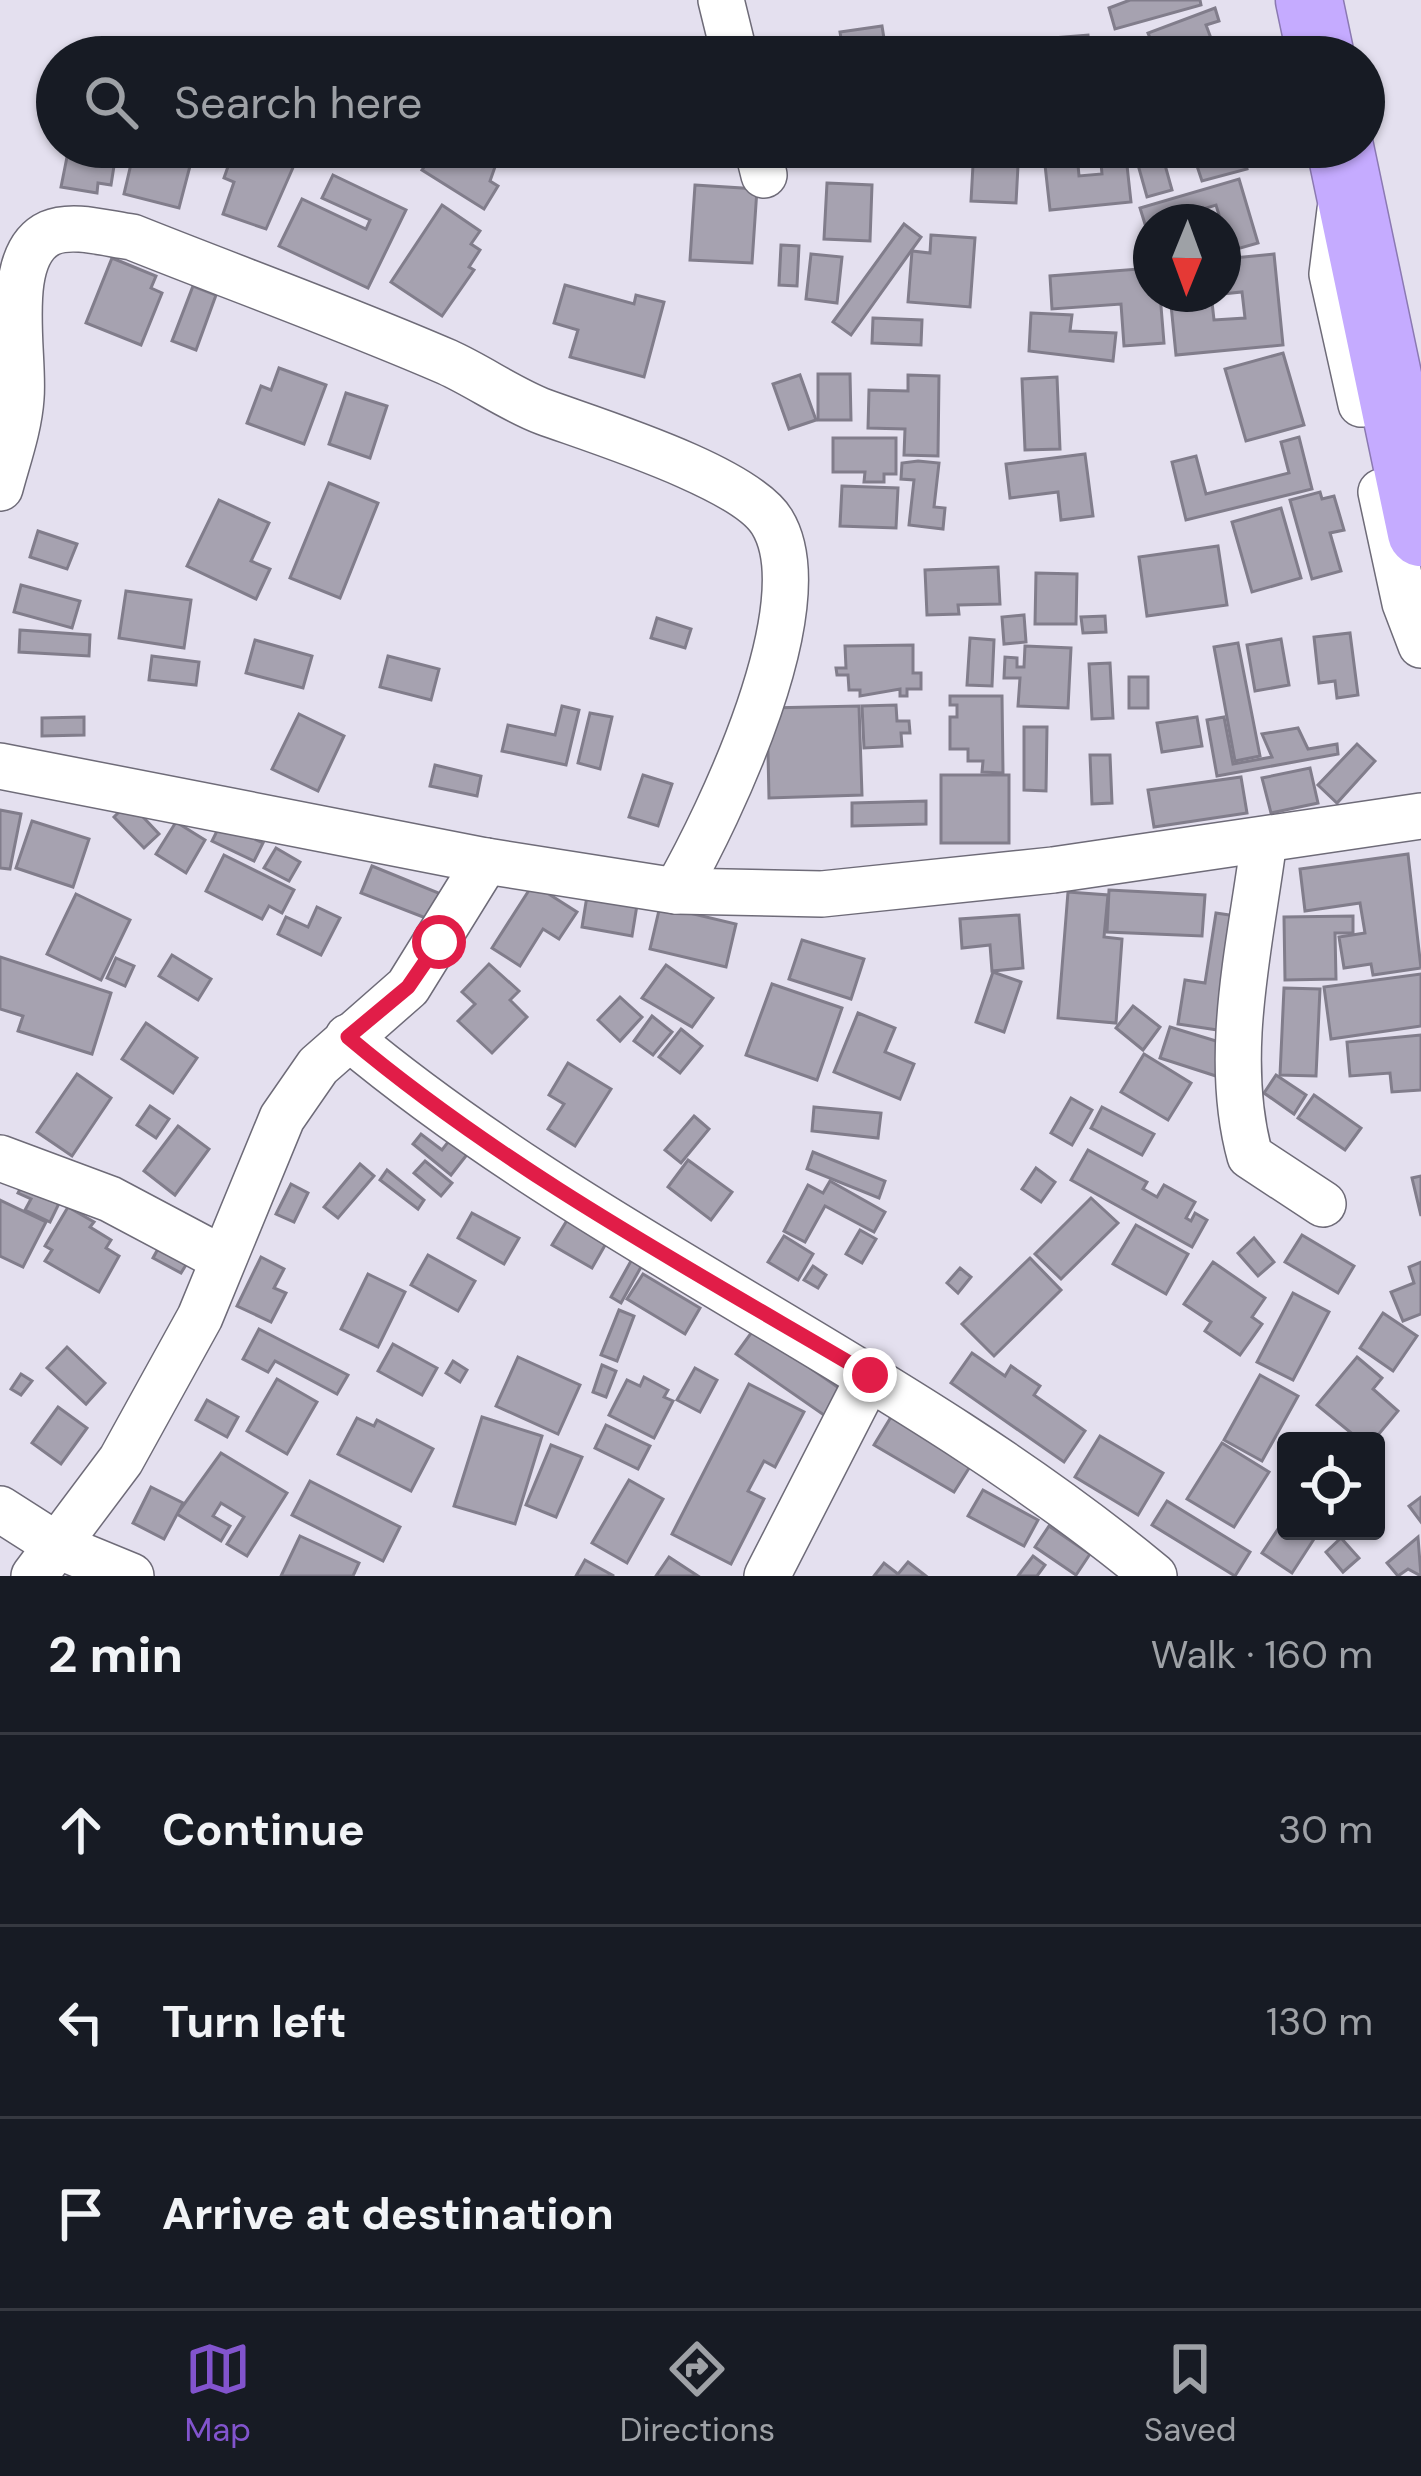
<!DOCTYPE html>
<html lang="en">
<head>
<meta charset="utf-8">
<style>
  body { margin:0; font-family:"DM Sans",sans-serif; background:#20242c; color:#f1f3f6 }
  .controls { position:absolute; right:36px; bottom:36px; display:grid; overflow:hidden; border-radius:12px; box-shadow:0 3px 9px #0004 }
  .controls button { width:108px; height:108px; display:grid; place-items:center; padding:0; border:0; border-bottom:3px solid #363941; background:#171b24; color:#f1f3f6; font:60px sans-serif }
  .compass { position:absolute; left:1133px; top:204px; width:108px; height:108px; border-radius:50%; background:#171b24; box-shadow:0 3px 9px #0004; rotate:181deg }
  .stop { position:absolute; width:36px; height:36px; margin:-27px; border:9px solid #e11d48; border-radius:50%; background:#fff }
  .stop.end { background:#e11d48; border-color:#fff; box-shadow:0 3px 12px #0008 }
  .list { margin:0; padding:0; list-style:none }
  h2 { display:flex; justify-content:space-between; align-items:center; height:156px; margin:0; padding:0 48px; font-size:51px }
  h2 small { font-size:39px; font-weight:400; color:#9ea1a6 }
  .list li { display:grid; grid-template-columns:78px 1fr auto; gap:36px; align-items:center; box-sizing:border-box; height:192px; padding:0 48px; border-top:3px solid #363941 }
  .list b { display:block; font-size:45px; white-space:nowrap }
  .list em { font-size:39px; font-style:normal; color:#9ea1a6 }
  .icon { flex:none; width:66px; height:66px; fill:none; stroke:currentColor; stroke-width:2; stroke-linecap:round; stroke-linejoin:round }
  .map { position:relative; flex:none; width:1421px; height:1576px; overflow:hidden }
  .search { position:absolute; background:#171b24; box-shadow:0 3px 9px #0004; left:36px; right:36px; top:36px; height:132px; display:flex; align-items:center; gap:30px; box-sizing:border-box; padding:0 42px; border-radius:66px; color:#9ea1a6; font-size:45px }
  .sheet { height:732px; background:#171b24 }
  nav { display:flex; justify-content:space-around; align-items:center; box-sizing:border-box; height:168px; border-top:3px solid #363941; background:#171b24; font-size:33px; color:#9ea1a6 }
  nav a { display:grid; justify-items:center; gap:6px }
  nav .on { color:#8254cd }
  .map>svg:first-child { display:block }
  .building { fill:#a6a2b0; stroke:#817d8b; stroke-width:3; fill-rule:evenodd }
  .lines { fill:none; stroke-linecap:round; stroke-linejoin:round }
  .minor-casing { stroke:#6e6b78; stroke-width:48 }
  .highway-casing { stroke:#8b79b2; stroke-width:69 }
  .minor { stroke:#fff; stroke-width:45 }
  .highway { stroke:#c5abff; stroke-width:66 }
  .route { stroke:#e11d48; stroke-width:15 }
</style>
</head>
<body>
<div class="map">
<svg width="1421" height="1576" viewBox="0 0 1421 1576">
  <rect width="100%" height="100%" fill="#e4e0ef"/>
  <g class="building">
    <polygon points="1200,0 1201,5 1115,29 1109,8 1130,0"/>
    <polygon points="1215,8 1219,21 1206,25 1218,57 1158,57 1148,33"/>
    <polygon points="882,26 887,57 844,57 840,32"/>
    <polygon points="1088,35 1090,57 1040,57 1038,39"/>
    <polygon points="69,147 117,147 111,185 98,183 97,193 61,187"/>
    <polygon points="135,147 195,147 179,208 124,194"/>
    <polygon points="235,147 302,147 266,229 223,214 234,182 224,178"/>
    <polygon points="458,147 502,147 490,181 498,186 484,209 422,170 437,149 451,158"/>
    <polygon points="974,147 1019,147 1016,203 971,201"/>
    <path d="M1043,147H1125L1131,202L1050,210ZM1101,163L1102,174L1079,176L1078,165Z"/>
    <polygon points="1133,147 1160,147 1172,190 1147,197"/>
    <polygon points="1206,147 1241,147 1247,169 1202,181 1195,160 1208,156"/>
    <polygon points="333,175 406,210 368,288 279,246 302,199 366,229 370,220 322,198"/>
    <polygon points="1239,179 1258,243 1230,251 1216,205 1176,217 1178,222 1151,222 1149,237 1140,208"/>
    <polygon points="827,183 872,185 870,241 824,239"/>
    <polygon points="695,185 757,189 752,263 690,260"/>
    <polygon points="442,205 480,231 471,244 480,250 469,267 474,270 442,316 391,282"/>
    <polygon points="904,224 921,237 851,335 833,322"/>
    <polygon points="931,235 975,238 970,307 908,302 912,251 930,253"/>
    <polygon points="781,245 799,246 797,286 779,285"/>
    <polygon points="811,254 842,257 837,303 806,299"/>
    <polygon points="1274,254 1283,345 1176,355 1171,305 1212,302 1214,320 1245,318 1242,292 1192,297 1192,294 1223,294 1223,259"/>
    <polygon points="112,258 156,276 151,288 162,293 141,345 86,323"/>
    <polygon points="1151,268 1151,294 1160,294 1164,343 1124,346 1121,304 1052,309 1050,276"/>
    <polygon points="565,285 634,304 636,295 664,302 644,377 570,357 578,330 554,323"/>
    <polygon points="193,286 216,295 196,350 172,341"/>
    <polygon points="1031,313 1072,315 1070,331 1116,333 1113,361 1029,351"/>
    <polygon points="873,318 922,320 921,345 872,343"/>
    <polygon points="1283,353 1304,425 1246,441 1225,369"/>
    <polygon points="279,368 326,385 304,444 247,423 261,386 271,390"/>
    <polygon points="818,374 850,374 851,420 818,420"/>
    <polygon points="800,375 816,420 789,429 773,384"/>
    <polygon points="908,375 939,376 938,456 904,455 905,429 868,428 869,390 908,391"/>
    <polygon points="1057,377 1060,449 1025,450 1022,379"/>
    <polygon points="346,393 387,406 370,458 329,444"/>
    <polygon points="1299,437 1312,489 1186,520 1172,462 1196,456 1206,494 1289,473 1281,442"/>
    <polygon points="833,438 896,438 896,474 884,474 884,482 864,482 865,472 833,472"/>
    <polygon points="1085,454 1093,516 1061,520 1058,492 1010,498 1006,464"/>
    <polygon points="918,461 939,463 934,507 945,508 943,529 909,525 914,480 901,479 902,463"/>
    <polygon points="329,483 378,503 340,598 290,578"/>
    <polygon points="842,486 898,488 896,528 840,526"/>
    <polygon points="1320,492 1322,499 1334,496 1344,530 1330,533 1341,571 1312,579 1290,500"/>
    <polygon points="219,500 269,523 251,561 270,569 256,599 187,566"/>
    <polygon points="1281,508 1301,578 1252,592 1232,522"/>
    <polygon points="38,531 77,544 67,569 30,557"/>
    <polygon points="1218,546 1227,605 1147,616 1139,557"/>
    <polygon points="998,567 1000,604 958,605 959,614 927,615 925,570"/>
    <polygon points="1036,573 1077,574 1076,624 1035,624"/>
    <polygon points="21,585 80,601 72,628 14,612"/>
    <polygon points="126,591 191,600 184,648 119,638"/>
    <polygon points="1024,615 1026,642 1004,644 1002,617"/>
    <polygon points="1105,616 1106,632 1083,633 1081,617"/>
    <polygon points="657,618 691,629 685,648 651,638"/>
    <polygon points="20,630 90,635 89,656 19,652"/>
    <polygon points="1350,633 1358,695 1337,698 1335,681 1319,683 1314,637"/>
    <polygon points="970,638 994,640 992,686 967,685"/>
    <polygon points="1281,639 1289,685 1255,691 1247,645"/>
    <polygon points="255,640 312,656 303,688 246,673"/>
    <polygon points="1238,643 1260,756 1235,761 1214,647"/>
    <polygon points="913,645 913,673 921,673 921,689 907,689 907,696 900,696 900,689 860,696 860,690 849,690 848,675 837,675 836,668 846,668 845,646"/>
    <polygon points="1025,646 1071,648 1068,708 1018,706 1020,678 1004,678 1005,657 1017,658 1017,667 1024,667"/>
    <polygon points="152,656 199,662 196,685 149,680"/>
    <polygon points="388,656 439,669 431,700 380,687"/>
    <polygon points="1110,663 1113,718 1092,719 1089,664"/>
    <rect x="1129" y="677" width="19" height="31"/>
    <polygon points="950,696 1002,696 1003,773 982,772 983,761 968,761 968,749 950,749 950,717 957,717 957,705 950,705"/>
    <polygon points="896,705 897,721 909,721 910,733 901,733 902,746 864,748 862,706"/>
    <polygon points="562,706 579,710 566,765 502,751 508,725 555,735"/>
    <polygon points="859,706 862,795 769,798 767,708"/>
    <polygon points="590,713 612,717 600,769 578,763"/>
    <polygon points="299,714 344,736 318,791 272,769"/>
    <polygon points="84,717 84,735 42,736 42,718"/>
    <polygon points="1197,717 1202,746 1162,752 1157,723"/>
    <polygon points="1224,717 1233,764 1272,757 1262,734 1298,728 1308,749 1337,744 1338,754 1217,776 1207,720"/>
    <polygon points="1024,727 1047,727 1046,791 1024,790"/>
    <polygon points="1357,744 1375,761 1337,803 1318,785"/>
    <polygon points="1090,755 1110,755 1112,803 1092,804"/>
    <polygon points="435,765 481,776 477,796 430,786"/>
    <polygon points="1310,768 1318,803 1271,813 1262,778"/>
    <polygon points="643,775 672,784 658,826 629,817"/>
    <rect x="941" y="775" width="68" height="68"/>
    <polygon points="1241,777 1247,813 1154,827 1148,790"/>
    <polygon points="926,801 926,824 852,826 852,803"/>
    <polygon points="129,802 159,834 144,848 114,817"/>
    <polygon points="0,810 21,814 10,869 0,868"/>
    <polygon points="32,821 89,839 73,887 16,868"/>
    <polygon points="176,822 205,840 186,873 156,854"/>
    <polygon points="221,823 263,843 254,861 212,841"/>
    <polygon points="276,848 300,862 289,881 264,868"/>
    <polygon points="1408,854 1421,968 1373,975 1371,964 1344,968 1339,937 1365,933 1360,903 1305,911 1300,869"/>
    <polygon points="224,855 294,890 282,913 269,906 262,919 206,891"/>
    <polygon points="372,866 446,896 436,922 361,893"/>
    <polygon points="533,884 577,912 559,939 543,929 520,966 492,948"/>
    <polygon points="1109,890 1205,895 1202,936 1107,932"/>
    <polygon points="1068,892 1108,895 1104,937 1122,939 1116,1023 1058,1018"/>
    <polygon points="76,894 130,920 101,980 47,954"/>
    <polygon points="587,896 637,905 632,936 582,927"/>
    <polygon points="660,906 736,924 726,967 650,949"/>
    <polygon points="317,907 340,918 321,955 278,934 286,917 308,927"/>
    <polygon points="1216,913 1243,917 1224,1031 1178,1024 1185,980 1205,983"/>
    <polygon points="1019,915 1023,968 992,971 990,945 962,948 960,919"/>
    <polygon points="1353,916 1353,933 1335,933 1336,979 1285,980 1284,917"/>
    <polygon points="802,940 864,959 851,999 789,979"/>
    <polygon points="172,955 211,979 198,1000 159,976"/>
    <polygon points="0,957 111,993 92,1054 18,1031 23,1016 0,1009"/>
    <polygon points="116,958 134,966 125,986 107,978"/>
    <polygon points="489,964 519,991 510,1000 527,1017 492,1053 458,1021 475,1004 462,992"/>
    <polygon points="666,965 713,998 692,1027 642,998"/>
    <polygon points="993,972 1021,982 1004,1032 976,1022"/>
    <polygon points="1421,974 1421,1026 1331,1039 1324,987"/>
    <polygon points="772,984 842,1008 817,1080 746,1055"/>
    <polygon points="1284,988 1320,989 1316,1076 1280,1075"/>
    <polygon points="620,997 642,1017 620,1041 598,1020"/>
    <polygon points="1133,1006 1160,1027 1143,1050 1116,1028"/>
    <polygon points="858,1013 895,1028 885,1052 914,1064 900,1099 834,1072"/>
    <polygon points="652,1016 672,1032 653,1055 634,1041"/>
    <polygon points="146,1023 197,1058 173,1093 122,1059"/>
    <polygon points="1170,1027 1226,1044 1216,1076 1160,1058"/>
    <polygon points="681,1029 702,1046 680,1073 659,1057"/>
    <polygon points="1421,1035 1421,1090 1392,1092 1390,1073 1350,1076 1347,1042"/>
    <polygon points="1144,1054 1191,1083 1168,1120 1121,1092"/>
    <polygon points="568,1063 611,1089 575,1146 548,1129 564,1104 549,1095"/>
    <polygon points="77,1074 111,1098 72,1156 37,1132"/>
    <polygon points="1276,1075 1306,1095 1294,1114 1264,1093"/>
    <polygon points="1314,1095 1361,1128 1345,1150 1298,1118"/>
    <polygon points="1071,1098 1092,1110 1072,1145 1051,1133"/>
    <polygon points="150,1106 169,1119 156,1138 137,1125"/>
    <polygon points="814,1107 881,1113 878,1138 812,1131"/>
    <polygon points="1102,1107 1154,1134 1142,1155 1091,1128"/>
    <polygon points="694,1116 709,1129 681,1163 665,1150"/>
    <polygon points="178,1126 209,1149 175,1195 144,1171"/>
    <polygon points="458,1129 476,1143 451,1175 413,1144 421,1134 442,1150"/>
    <polygon points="1088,1150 1147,1182 1143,1189 1157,1197 1164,1185 1195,1202 1186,1218 1191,1221 1195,1213 1207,1220 1192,1247 1071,1180"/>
    <polygon points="813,1152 885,1181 879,1198 807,1169"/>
    <polygon points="688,1160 732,1192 711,1220 668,1187"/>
    <polygon points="425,1161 452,1183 441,1196 414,1173"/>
    <polygon points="360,1164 374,1176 338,1218 324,1207"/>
    <polygon points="1036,1168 1055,1182 1041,1202 1022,1189"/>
    <polygon points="30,1169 67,1187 50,1222 25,1210 31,1199 18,1193"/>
    <polygon points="387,1170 424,1200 418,1209 380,1180"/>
    <polygon points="1421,1176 1421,1216 1412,1178"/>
    <polygon points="830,1181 885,1212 874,1232 825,1206 805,1242 784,1231 808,1185 823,1193"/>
    <polygon points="291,1184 308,1193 294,1222 276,1214"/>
    <polygon points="1091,1198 1118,1223 1061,1279 1035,1254"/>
    <polygon points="0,1200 46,1222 23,1267 0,1256"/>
    <polygon points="68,1207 94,1222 90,1227 111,1240 106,1248 119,1256 99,1292 45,1261 52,1250 45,1246"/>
    <polygon points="472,1213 519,1238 504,1264 458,1238"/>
    <polygon points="569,1217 608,1240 592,1268 552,1245"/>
    <polygon points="1136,1225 1188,1254 1166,1294 1113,1264"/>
    <polygon points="860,1230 876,1239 862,1263 846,1254"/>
    <polygon points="1302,1235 1354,1266 1338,1293 1285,1262"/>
    <polygon points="165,1236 194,1252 181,1273 153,1258"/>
    <polygon points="784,1236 813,1254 798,1280 768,1262"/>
    <polygon points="1254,1238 1274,1262 1258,1276 1238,1253"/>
    <polygon points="636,1252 654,1274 641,1267 621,1303 611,1297"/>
    <polygon points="428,1255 475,1281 458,1311 411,1285"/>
    <polygon points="261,1257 284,1269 274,1288 286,1293 271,1322 237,1306"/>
    <polygon points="1030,1258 1061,1290 994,1356 962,1324"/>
    <polygon points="1213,1262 1265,1298 1252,1317 1262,1324 1240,1355 1205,1331 1211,1322 1184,1304"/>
    <polygon points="1421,1262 1421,1314 1403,1321 1391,1292 1414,1283 1409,1267"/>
    <polygon points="813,1266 826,1275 818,1288 804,1280"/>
    <polygon points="960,1268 971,1277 958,1293 947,1283"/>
    <polygon points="368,1274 405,1292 378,1347 341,1329"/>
    <polygon points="643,1274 700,1308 685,1334 627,1299"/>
    <polygon points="1293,1293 1329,1312 1293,1380 1257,1362"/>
    <polygon points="619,1310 634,1316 617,1361 601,1355"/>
    <polygon points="1383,1313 1417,1336 1393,1371 1360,1348"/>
    <polygon points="259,1329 348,1375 337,1394 275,1361 268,1372 243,1359"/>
    <polygon points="754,1329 852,1397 834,1422 736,1354"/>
    <polygon points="393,1344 437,1368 422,1395 378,1371"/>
    <polygon points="67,1347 105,1383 86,1404 47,1368"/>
    <polygon points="972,1353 1005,1376 1011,1366 1040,1386 1034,1395 1085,1431 1064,1462 951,1383"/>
    <polygon points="518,1357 580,1385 558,1434 496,1406"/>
    <polygon points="1357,1357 1382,1378 1373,1389 1398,1411 1373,1441 1361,1441 1317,1405"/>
    <polygon points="453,1361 467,1370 460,1382 446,1373"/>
    <polygon points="602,1365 616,1371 606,1397 593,1392"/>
    <polygon points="695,1368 717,1380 700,1412 677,1400"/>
    <polygon points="21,1374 32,1381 21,1395 11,1389"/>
    <polygon points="1260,1375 1298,1396 1262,1461 1224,1440"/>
    <polygon points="644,1377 668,1390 664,1397 673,1401 654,1438 609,1415 627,1380 640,1386"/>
    <polygon points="277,1379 317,1402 287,1454 247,1431"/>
    <polygon points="749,1384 804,1412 775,1467 764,1461 748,1491 764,1499 731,1564 672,1534"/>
    <polygon points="207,1400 238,1417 227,1437 196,1420"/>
    <polygon points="58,1407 87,1428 61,1464 32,1443"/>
    <polygon points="482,1417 542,1436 515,1524 454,1506"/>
    <polygon points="891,1417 971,1465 954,1492 874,1445"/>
    <polygon points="357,1418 374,1426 377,1420 433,1449 411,1491 338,1454"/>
    <polygon points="606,1425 650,1446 638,1469 595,1448"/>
    <polygon points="1100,1436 1163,1473 1138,1515 1075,1477"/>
    <polygon points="1222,1443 1269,1472 1234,1527 1187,1499"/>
    <polygon points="551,1445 582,1457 556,1517 526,1505"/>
    <polygon points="221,1453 287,1493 247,1556 227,1544 244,1517 221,1503 213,1516 230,1526 221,1541 177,1514"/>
    <polygon points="629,1480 663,1499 627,1563 592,1543"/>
    <polygon points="310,1481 400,1527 383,1561 292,1515"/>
    <polygon points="151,1487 183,1503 164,1539 133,1523"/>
    <polygon points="983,1490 1038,1520 1024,1546 968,1516"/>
    <polygon points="1421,1497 1421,1522 1409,1506"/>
    <polygon points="1167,1501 1250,1552 1235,1576 1152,1525"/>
    <polygon points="1284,1520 1286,1531 1301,1531 1314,1539 1292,1573 1262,1553"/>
    <polygon points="1049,1526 1090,1554 1076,1575 1035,1547"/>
    <polygon points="300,1536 359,1563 353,1576 281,1576"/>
    <polygon points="1418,1537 1421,1576 1408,1569 1398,1576 1387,1563"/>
    <polygon points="1341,1538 1359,1558 1343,1572 1326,1552"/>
    <polygon points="1033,1556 1045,1565 1037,1576 1018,1576"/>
    <polygon points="669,1557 698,1576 656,1576"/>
    <polygon points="585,1560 614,1576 576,1576"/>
    <polygon points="908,1562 926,1576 874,1576 884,1563 898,1574"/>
  </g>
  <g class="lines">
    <defs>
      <g id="minor">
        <polyline points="721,0 735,57"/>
        <polyline points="757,147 764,175"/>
        <polyline points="1340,210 1332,274 1361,404"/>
        <path d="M0,488C8,458 19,428 21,398C25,354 2,255 50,233C73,223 108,234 132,237C237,279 343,317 447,362C480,377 510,399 544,412C596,431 745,477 772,522C822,603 719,816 676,891"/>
        <polyline points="1381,492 1405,603 1421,645"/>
        <polyline points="0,766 486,861 676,891 822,894 1053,870 1421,816"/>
        <path d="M1264,840C1251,942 1222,1055 1250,1156L1323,1204"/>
        <path d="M348,1037C596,1244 904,1368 1154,1576"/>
        <polyline points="0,1158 110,1199 223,1259"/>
        <polyline points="0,1509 58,1546 131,1576"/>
        <polyline points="34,1576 121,1460 200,1317 282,1118 318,1066 408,987 486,861"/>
        <polyline points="767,1576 870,1375"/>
      </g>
      <g id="highway">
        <polyline points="1309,0 1321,57"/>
        <polyline points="1340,147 1421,533"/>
      </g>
    </defs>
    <use href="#minor" class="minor-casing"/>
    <use href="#highway" class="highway-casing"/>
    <use href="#minor" class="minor"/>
    <use href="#highway" class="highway"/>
  </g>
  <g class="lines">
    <path class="route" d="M439,942L408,987L348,1037C506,1170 692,1270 870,1375"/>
  </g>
</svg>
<div class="controls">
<button><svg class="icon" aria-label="locate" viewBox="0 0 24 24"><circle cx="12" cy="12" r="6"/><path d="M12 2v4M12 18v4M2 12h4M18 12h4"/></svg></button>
</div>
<svg class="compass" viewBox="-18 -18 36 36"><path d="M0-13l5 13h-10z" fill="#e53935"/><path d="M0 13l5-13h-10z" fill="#9ea1a6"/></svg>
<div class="stop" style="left:439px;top:942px"></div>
<div class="stop end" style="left:870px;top:1375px"></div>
<div class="search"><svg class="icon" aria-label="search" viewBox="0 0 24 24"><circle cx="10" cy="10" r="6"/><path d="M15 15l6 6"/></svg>Search here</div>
</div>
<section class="sheet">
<h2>2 min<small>Walk · 160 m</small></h2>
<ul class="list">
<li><svg class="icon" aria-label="ahead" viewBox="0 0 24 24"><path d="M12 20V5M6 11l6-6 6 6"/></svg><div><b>Continue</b></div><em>30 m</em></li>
<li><svg class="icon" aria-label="left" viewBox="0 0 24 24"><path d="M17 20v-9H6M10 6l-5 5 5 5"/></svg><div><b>Turn left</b></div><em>130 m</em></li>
<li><svg class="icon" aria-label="arrive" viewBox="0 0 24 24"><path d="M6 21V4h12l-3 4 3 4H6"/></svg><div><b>Arrive at destination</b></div></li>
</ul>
</section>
<nav>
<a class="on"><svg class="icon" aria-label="map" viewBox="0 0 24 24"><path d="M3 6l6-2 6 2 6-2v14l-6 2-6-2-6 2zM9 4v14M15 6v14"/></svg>Map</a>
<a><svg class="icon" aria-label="directions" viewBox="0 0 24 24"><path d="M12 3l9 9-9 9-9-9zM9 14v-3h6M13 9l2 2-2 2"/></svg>Directions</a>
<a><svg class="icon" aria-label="saved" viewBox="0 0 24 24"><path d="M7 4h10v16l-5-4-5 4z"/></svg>Saved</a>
</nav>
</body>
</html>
